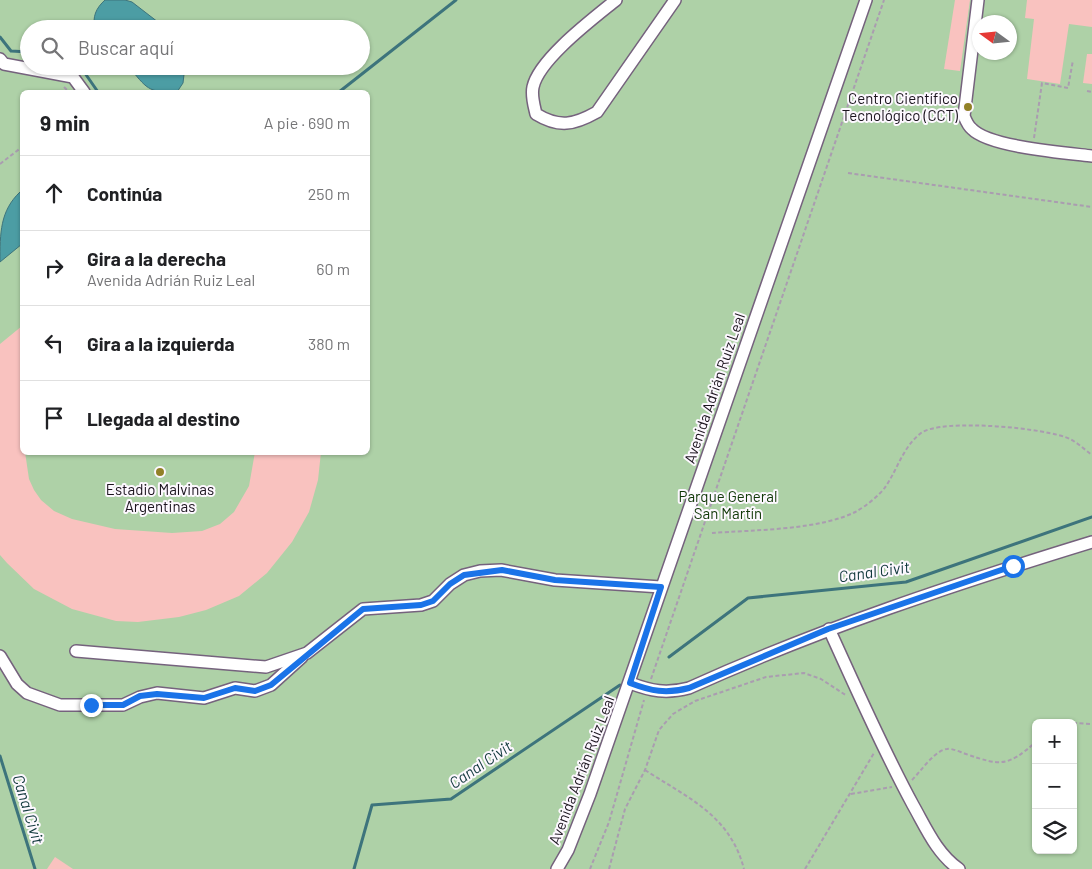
<!DOCTYPE html>
<html lang="es">
<head>
<meta charset="utf-8">
<style>
  body { margin:0; font-family:Barlow,sans-serif; background:#f2f2f2; color:#202124 }
  .controls { position:absolute; right:15px; bottom:15px; display:grid; overflow:hidden; border-radius:8px; box-shadow:0 1px 4px #0004 }
  .controls button { width:45px; height:45px; display:grid; place-items:center; padding:0; border:0; border-bottom:1px solid #e0e0e0; background:#fff; color:#202124; font:25px sans-serif }
  .compass { position:absolute; left:972px; top:15px; width:45px; height:45px; border-radius:50%; background:#fff; box-shadow:0 1px 4px #0004; rotate:285deg }
  .stop { position:absolute; width:15px; height:15px; margin:-11px; border:4px solid #1a73e8; border-radius:50%; background:#fff }
  .stop.end { background:#1a73e8; border-color:#fff; box-shadow:0 1px 5px #0008 }
  .list { margin:0; padding:0; list-style:none }
  h2 { display:flex; justify-content:space-between; align-items:center; height:65px; margin:0; padding:0 20px; font-size:21px }
  h2 small { font-size:16px; font-weight:400; color:#757577 }
  .list li { display:grid; grid-template-columns:32px 1fr auto; gap:15px; align-items:center; box-sizing:border-box; height:75px; padding:0 20px; border-top:1px solid #e0e0e0 }
  .list b { display:block; font-size:19px; white-space:nowrap }
  .list p { margin:0; font-size:16px; white-space:nowrap; color:#757577 }
  .list em { font-size:16px; font-style:normal; color:#757577 }
  .icon { flex:none; width:28px; height:28px; fill:none; stroke:currentColor; stroke-width:2; stroke-linecap:round; stroke-linejoin:round }
  .map { position:relative; flex:none; width:1092px; height:869px; overflow:hidden }
  .search { position:absolute; background:#fff; box-shadow:0 1px 4px #0004; left:20px; top:20px; width:350px; height:55px; display:flex; align-items:center; gap:12px; box-sizing:border-box; padding:0 18px; border-radius:28px; color:#757577; font-size:19px }
  .panel { position:absolute; background:#fff; box-shadow:0 1px 4px #0004; left:20px; top:90px; width:350px; height:365px; border-radius:8px }
  .map>svg:first-child { display:block }
  .green { fill:#aed1a7; fill-rule:evenodd }
  .water { fill:#4c9da4; stroke:#3d747c }
  .lines { fill:none; stroke-linecap:round; stroke-linejoin:round }
  .stream { stroke:#3d747c; stroke-width:3 }
  .building { fill:#f9c2bf }
  .minor-casing { stroke:#75627d; stroke-width:14 }
  .path { stroke:#aa9cb0; stroke-width:2; stroke-dasharray:4 2.5; stroke-linecap:butt }
  .minor { stroke:#fff; stroke-width:11 }
  .route { stroke:#1a73e8; stroke-width:6 }
  .poi-dot { fill:#918027; stroke:#fdf8ff; stroke-width:2 }
  .labels { text-anchor:middle; dominant-baseline:central; stroke-width:4; stroke-linejoin:round; paint-order:stroke }
  .poi-label { font-size:15px; fill:#1b141e; stroke:#fdf8ff; text-anchor:end }
  .street-label { font-size:15px; fill:#1b141e; stroke:#fdf8ff }
  .park-label { font-size:15px; fill:#103807; stroke:#fdf8ff }
  .water-label { font-size:16px; font-style:italic; fill:#12393d; stroke:#fdf8ff }
</style>
</head>
<body>
<div class="map">
<svg width="1092" height="869" viewBox="0 0 1092 869">
  <rect width="100%" height="100%" fill="#f8e6ff"/>
  <path class="green" d="M0,0H1092V869H0ZM980,22H1010V52H980ZM29,29H361V66H29ZM22,92H368V452H22ZM1036,723H1073V850H1036Z"/>
  <g class="water">
    <path d="M105,0H125L132,2L167,29H95C92,17 96,8 105,0Z"/>
    <path d="M128,66H185L183,83L177,92C147,93 147,88 128,66Z"/>
    <path d="M20,192H22V244L0,262C0,233 0,211 20,192Z"/>
  </g>
  <g class="lines">
    <g class="stream">
      <polyline points="0,37 11,51 29,52"/>
      <polyline points="80,66 98,92"/>
      <polyline points="339,92 456,0"/>
      <polyline points="669,657 748,598 906,582 1092,517"/>
      <polyline points="0,756 35,869"/>
      <polyline points="354,869 372,805 451,799 620,685"/>
    </g>
  </g>
  <g class="building">
    <polygon points="955,0 970,0 960,71 944,69"/>
    <polygon points="1027,0 1092,0 1092,27 1069,24 1060,84 1027,79 1034,19 1025,18"/>
    <polygon points="1087,54 1092,54 1092,84 1083,83"/>
    <polygon points="22,326 22,452 25,452 29,479 34,490 41,500 54,511 72,519 115,529 172,533 202,531 220,524 234,512 249,486 255,452 321,452 318,480 309,512 292,542 267,573 239,596 206,610 179,617 138,622 116,621 72,609 34,589 7,563 0,555 0,344"/>
    <polygon points="55,857 73,869 47,869"/>
  </g>
  <g class="lines">
    <defs>
      <g id="minor">
        <path d="M616,0C594,18 539,59 533,87C531,96 534,105 536,114C559,128 574,125 597,112L675,0"/>
        <path d="M978,0L964,116C966,121 968,126 972,129C989,147 1066,153 1092,156"/>
        <polyline points="0,59 4,64 73,77 84,92"/>
        <path d="M829,629C856,688 882,748 913,805C926,828 937,854 959,869"/>
        <polyline points="76,651 266,667 307,653 363,609 421,605 433,601 450,584 464,575 480,571 501,570 555,580 661,587"/>
        <polyline points="0,656 17,684 27,693 60,705 123,705 140,697 157,693 204,698 235,688 255,691 271,685 302,657"/>
        <path d="M630,683C651,691 666,694 689,688C819,629 955,584 1092,542"/>
        <polyline points="557,869 568,850 590,794 866,0"/>
      </g>
    </defs>
    <use href="#minor" class="minor-casing"/>
    <g class="path">
      <polyline points="64,87 69,92"/>
      <polyline points="1087,91 1092,92"/>
      <polyline points="1034,138 1042,83 1068,88 1073,60"/>
      <polyline points="0,164 22,147"/>
      <polyline points="848,173 1092,207"/>
      <path d="M712,533C753,530 822,530 857,511C866,506 880,495 886,486C898,468 903,447 921,433C941,418 1048,428 1070,439C1078,443 1085,450 1092,455"/>
      <polyline points="651,679 884,0"/>
      <polyline points="1073,723 1092,724"/>
      <path d="M645,770C688,798 730,815 744,869"/>
      <path d="M912,780C921,771 935,750 947,749C952,748 960,752 966,754C1001,766 1007,767 1036,742"/>
      <polyline points="851,794 892,787"/>
      <polyline points="590,869 609,822 644,700"/>
      <polyline points="609,869 625,809 645,770 659,730 673,714 695,701 766,677 804,673 821,679 847,696"/>
      <polyline points="805,869 874,753"/>
    </g>
    <use href="#minor" class="minor"/>
  </g>
  <g class="lines">
    <path class="route" d="M91,705H123L140,696L157,694L204,698L235,688L255,691L271,685L363,609L421,605L433,601L450,584L464,575L502,570L555,580L661,587L630,683C651,691 666,694 689,688L828,629L1013,566"/>
  </g>
  <g class="poi-dot">
    <circle cx="968" cy="107" r="5"/>
    <circle cx="160" cy="472" r="5"/>
  </g>
  <g class="labels">
    <g class="poi-label">
      <text x="958" y="98">Centro Científico<tspan x="958" dy="17">Tecnológico (CCT)</tspan></text>
      <text x="160" y="489" text-anchor="middle">Estadio Malvinas<tspan x="160" dy="17">Argentinas</tspan></text>
    </g>
    <g class="street-label">
      <text transform="translate(714 388) rotate(-71)">Avenida Adrián Ruiz Leal</text>
      <text transform="translate(581 770) rotate(-69)">Avenida Adrián Ruiz Leal</text>
    </g>
    <g class="park-label">
      <text x="728" y="496">Parque General<tspan x="728" dy="17">San Martín</tspan></text>
    </g>
    <g class="water-label">
      <text transform="translate(874 571) rotate(-8)">Canal Civit</text>
      <text transform="translate(480 764) rotate(-34)">Canal Civit</text>
      <text transform="translate(29 809) rotate(73)">Canal Civit</text>
    </g>
  </g>
</svg>
<div class="controls">
<button>+</button>
<button>−</button>
<button><svg class="icon" aria-label="layers" viewBox="0 0 24 24"><path d="M12 4l9 5-9 5-9-5zM3 14l9 5 9-5"/></svg></button>
</div>
<svg class="compass" viewBox="-18 -18 36 36"><path d="M0-13l5 13h-10z" fill="#e53935"/><path d="M0 13l5-13h-10z" fill="#757577"/></svg>
<div class="stop" style="left:1013px;top:566px"></div>
<div class="stop end" style="left:91px;top:705px"></div>
<div class="search"><svg class="icon" aria-label="search" viewBox="0 0 24 24"><circle cx="10" cy="10" r="6"/><path d="M15 15l6 6"/></svg>Buscar aquí</div>
<section class="panel">
<h2>9 min<small>A pie · 690 m</small></h2>
<ul class="list">
<li><svg class="icon" aria-label="ahead" viewBox="0 0 24 24"><path d="M12 20V5M6 11l6-6 6 6"/></svg><div><b>Continúa</b></div><em>250 m</em></li>
<li><svg class="icon" aria-label="right" viewBox="0 0 24 24"><path d="M7 20v-9h11M14 6l5 5-5 5"/></svg><div><b>Gira a la derecha</b><p>Avenida Adrián Ruiz Leal</p></div><em>60 m</em></li>
<li><svg class="icon" aria-label="left" viewBox="0 0 24 24"><path d="M17 20v-9H6M10 6l-5 5 5 5"/></svg><div><b>Gira a la izquierda</b></div><em>380 m</em></li>
<li><svg class="icon" aria-label="arrive" viewBox="0 0 24 24"><path d="M6 21V4h12l-3 4 3 4H6"/></svg><div><b>Llegada al destino</b></div></li>
</ul>
</section>
</div>
</body>
</html>
